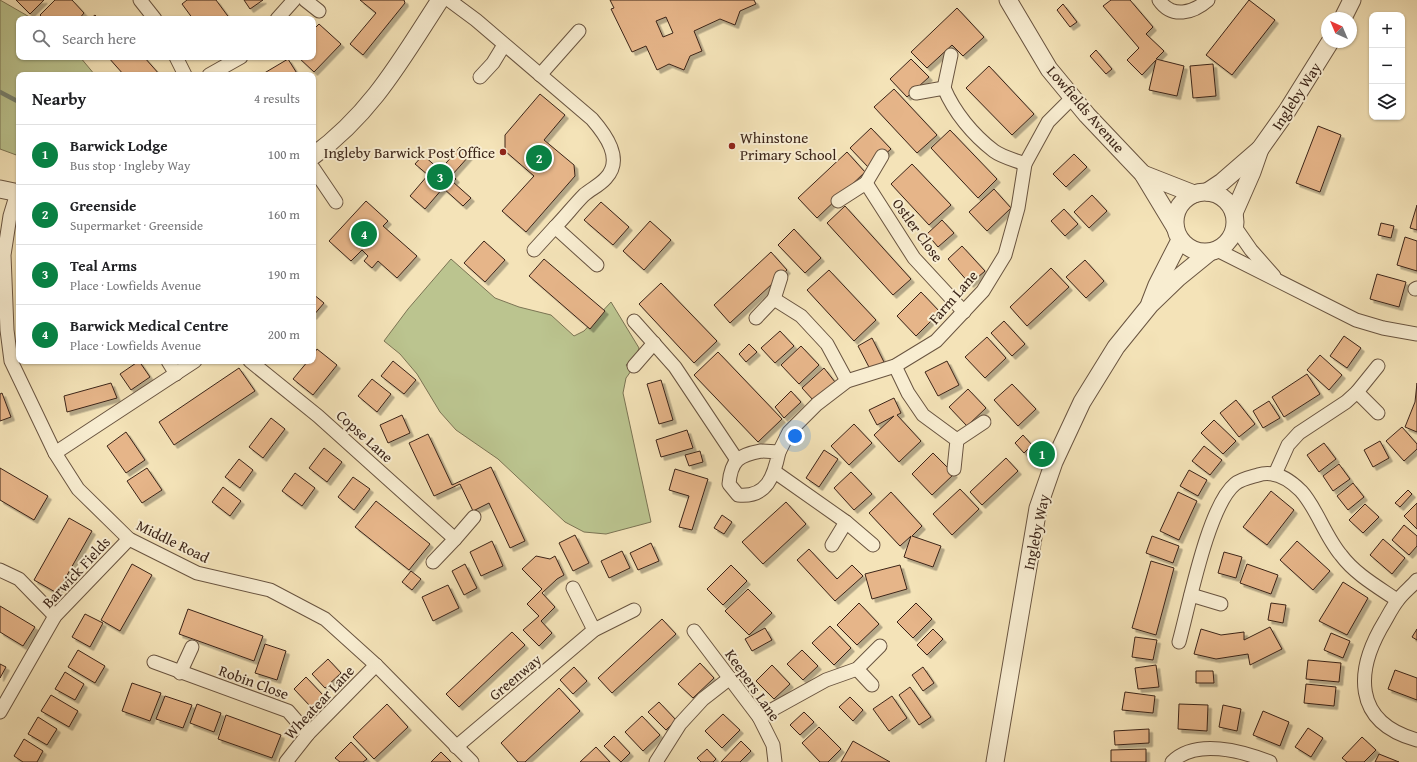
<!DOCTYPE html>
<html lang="en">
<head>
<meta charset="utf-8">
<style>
  body { margin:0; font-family:"Gentium Book Plus",serif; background:#f2f2f2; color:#202124 }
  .controls { position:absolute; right:12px; top:12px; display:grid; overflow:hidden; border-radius:8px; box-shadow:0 1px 3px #0004 }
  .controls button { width:36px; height:36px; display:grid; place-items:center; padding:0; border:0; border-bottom:1px solid #e0e0e0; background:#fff; color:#202124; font:20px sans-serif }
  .compass { position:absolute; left:1321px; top:12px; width:36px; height:36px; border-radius:50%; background:#fff; box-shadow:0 1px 3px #0004; rotate:316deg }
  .you { position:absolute; left:795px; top:436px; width:14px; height:14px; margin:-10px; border:3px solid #fff; border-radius:50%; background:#1a73e8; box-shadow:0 0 0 6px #1a73e833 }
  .badge { display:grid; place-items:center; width:26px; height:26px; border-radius:50%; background:#0b8043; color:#fff; font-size:13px; font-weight:700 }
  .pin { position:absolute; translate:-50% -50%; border:2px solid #fff; box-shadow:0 1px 4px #0006 }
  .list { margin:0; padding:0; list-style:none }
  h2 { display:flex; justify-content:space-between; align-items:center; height:52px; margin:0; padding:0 16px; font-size:17px }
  h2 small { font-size:13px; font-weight:400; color:#757577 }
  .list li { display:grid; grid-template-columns:26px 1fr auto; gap:12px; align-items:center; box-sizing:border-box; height:60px; padding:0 16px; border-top:1px solid #e0e0e0 }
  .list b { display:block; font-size:15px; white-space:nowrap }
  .list p { margin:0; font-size:13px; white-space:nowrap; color:#757577 }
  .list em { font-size:13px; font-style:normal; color:#757577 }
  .icon { flex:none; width:22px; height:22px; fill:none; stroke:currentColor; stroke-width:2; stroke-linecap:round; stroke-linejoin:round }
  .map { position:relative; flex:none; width:1417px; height:762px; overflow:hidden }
  .search { position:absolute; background:#fff; box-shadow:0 1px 3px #0004; left:16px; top:16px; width:300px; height:44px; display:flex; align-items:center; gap:10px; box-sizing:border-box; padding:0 14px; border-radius:8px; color:#757577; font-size:15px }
  .panel { position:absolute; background:#fff; box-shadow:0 1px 3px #0004; left:16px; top:72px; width:300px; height:292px; border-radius:8px }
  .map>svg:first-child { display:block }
  .green { fill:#bbc48f; stroke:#7b7454 }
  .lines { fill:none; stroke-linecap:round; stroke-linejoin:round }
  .stream { stroke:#768170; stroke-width:4.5 }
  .building { fill:#e6b589; stroke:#3b2418; fill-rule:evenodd; filter:url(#shadow) }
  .minor-casing { stroke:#695440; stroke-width:15 }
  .tertiary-casing { stroke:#695440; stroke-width:19 }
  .minor { stroke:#f8edd1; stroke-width:13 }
  .tertiary { stroke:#f8edd1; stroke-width:17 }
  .poi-dot { fill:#8f2418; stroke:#f8edd1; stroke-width:1.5 }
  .labels { text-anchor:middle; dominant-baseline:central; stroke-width:4; stroke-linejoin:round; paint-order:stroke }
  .street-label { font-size:15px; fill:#3b2418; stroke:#f8edd1 }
  .poi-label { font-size:15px; fill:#3b2418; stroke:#f8edd1; text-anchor:start }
</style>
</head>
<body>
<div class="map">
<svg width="1417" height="762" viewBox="0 0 1417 762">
  <defs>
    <filter id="shadow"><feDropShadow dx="3.5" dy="3.5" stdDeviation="0" flood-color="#0004"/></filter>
  </defs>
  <rect width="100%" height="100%" fill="#f4e3b8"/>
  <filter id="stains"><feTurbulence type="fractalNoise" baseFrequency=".005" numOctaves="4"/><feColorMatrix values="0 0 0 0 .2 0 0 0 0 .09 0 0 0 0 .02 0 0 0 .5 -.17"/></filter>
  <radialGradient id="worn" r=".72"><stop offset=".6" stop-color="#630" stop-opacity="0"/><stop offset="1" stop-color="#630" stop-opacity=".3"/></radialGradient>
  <g class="green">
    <polygon points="0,0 33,19 19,19 19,57 80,57 95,75 19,75 19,156 0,149"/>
    <polygon points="451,259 495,298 519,307 551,315 574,336 584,331 611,302 639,348 637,354 626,365 631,371 626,378 623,393 651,522 606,534 584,532 565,522 498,459 456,430 440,412 417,374 400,354 384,341 408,309"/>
  </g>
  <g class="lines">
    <polyline class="stream" points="0,92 19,102"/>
  </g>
  <g class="building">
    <polygon points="16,0 44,0 30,14"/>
    <polygon points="55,0 72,0 84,13 79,19 44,19 40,15"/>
    <polygon points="187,0 216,0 230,19 193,19 182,4"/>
    <polygon points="244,0 263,0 250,9"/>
    <polygon points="360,0 404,0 405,3 363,55 350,44 376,13"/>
    <path d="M610,0H754L756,4L740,11L735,25L720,19L694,31L702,51L690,56L684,70L669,64L657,70L646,46L632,52L611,9L614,8ZM666,17L673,33L663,37L656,21Z"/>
    <polygon points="1111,0 1130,0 1153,27 1146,34 1164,51 1156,59 1184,66 1177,96 1149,90 1156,60 1142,75 1127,60 1139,48 1103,6"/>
    <polygon points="1249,0 1275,20 1232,75 1206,55"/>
    <polygon points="1063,4 1077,22 1070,27 1057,10"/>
    <polygon points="957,8 984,37 963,56 952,45 927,68 911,52"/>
    <polygon points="95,15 99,19 90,19"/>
    <polygon points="319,24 341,44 314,72 298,57 313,57 313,30"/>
    <polygon points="1096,50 1112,69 1106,74 1090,56"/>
    <polygon points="108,57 144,57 160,75 124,75"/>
    <polygon points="288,59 298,75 261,75"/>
    <polygon points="911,59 929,77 907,97 890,79"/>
    <polygon points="1213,64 1216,96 1193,98 1190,66"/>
    <polygon points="989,66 1034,114 1012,135 966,88"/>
    <polygon points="894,89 937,135 917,153 874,107"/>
    <polygon points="540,94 565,115 544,140 574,165 575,176 526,232 502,211 534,176 505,151 505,135"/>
    <polygon points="1318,126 1341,135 1320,192 1296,183"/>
    <polygon points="871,128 891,149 869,168 850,148"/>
    <polygon points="950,130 997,179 978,198 931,148"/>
    <polygon points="460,147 469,156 452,175 456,179 453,182 471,198 463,206 443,188 425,209 410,196 428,175 415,164 423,155 440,170"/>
    <polygon points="847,152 865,172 817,218 798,198"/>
    <polygon points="1074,154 1087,167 1066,187 1053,174"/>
    <polygon points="912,164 951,205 929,225 891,184"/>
    <polygon points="994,189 1011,208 987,231 969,212"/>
    <polygon points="1092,195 1107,211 1089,228 1074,212"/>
    <polygon points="366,201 388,221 383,226 417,256 397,278 378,261 372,268 364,261 368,256 362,250 351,261 329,241"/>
    <polygon points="601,202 629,227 613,245 584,220"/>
    <polygon points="1417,205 1417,230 1410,228"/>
    <polygon points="845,206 911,279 893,295 827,223"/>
    <polygon points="1064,209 1078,224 1065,236 1051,221"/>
    <polygon points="942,220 954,233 938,247 927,234"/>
    <polygon points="650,221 671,240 644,270 623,251"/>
    <polygon points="1381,223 1394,226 1391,238 1378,235"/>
    <polygon points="794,229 821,258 805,273 778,245"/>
    <polygon points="1405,237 1417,241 1417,271 1397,265"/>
    <polygon points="484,241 505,260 485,282 464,263"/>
    <polygon points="962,246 985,271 970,284 948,259"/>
    <polygon points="771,252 787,270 730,323 714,305"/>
    <polygon points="544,259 605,311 590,329 529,276"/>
    <polygon points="1085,260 1104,281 1086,298 1066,277"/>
    <polygon points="1051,268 1069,287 1027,326 1010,307"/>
    <polygon points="829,270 876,320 854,341 807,290"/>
    <polygon points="1377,274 1406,282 1399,307 1370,299"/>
    <polygon points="661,283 717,341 694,363 639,304"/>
    <polygon points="921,292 940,312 916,336 897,316"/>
    <polygon points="313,294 324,303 313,316"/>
    <polygon points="1004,321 1025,344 1012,356 991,333"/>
    <polygon points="780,331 794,346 775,363 761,348"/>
    <polygon points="1344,336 1361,348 1347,368 1330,356"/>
    <polygon points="987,337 1006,358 985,378 965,357"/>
    <polygon points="872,338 884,362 870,369 858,346"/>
    <polygon points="749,344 757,352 746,362 739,354"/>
    <polygon points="801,346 819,365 799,384 781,365"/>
    <polygon points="317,349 337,365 313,395 293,379 308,361 313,361 313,355"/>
    <polygon points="718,352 782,419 758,442 694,375"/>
    <polygon points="1320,355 1342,375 1329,390 1307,370"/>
    <polygon points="139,361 150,377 131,390 120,374"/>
    <polygon points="393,361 416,380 404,394 381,376"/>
    <polygon points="947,361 959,385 938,396 925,372"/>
    <polygon points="239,368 255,391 174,445 159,422"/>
    <polygon points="824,368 835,382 814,401 802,388"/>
    <polygon points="1307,374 1320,394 1284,417 1272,397"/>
    <polygon points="372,379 391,394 377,412 358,396"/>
    <polygon points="661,380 673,420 659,424 647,384"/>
    <polygon points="111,383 117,398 67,412 64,396"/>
    <polygon points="1417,383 1417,432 1405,427 1415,402"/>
    <polygon points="1012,384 1036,409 1018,426 994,400"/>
    <polygon points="968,389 986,408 967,426 949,407"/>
    <polygon points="791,391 801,402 784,418 775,407"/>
    <polygon points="2,393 11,417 0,421 0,394"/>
    <polygon points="894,398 901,413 897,415 921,441 899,462 874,435 894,416 877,425 869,410"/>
    <polygon points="1236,400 1255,424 1239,437 1220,413"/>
    <polygon points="1269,401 1280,418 1263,428 1253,411"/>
    <polygon points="402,415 410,433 388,443 380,425"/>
    <polygon points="271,418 285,429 263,458 249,447"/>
    <polygon points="1214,420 1236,441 1223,454 1201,433"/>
    <polygon points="854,424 872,443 849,465 831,446"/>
    <polygon points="1402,427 1417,444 1417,449 1404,461 1386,441"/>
    <polygon points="687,430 693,448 661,457 656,440"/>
    <polygon points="126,432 145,460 126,473 107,446"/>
    <polygon points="428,434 452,485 491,467 525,541 510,548 489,503 473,511 460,484 434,496 409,443"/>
    <polygon points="1023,435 1032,445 1024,453 1015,443"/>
    <polygon points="1380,441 1389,458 1373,467 1364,450"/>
    <polygon points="1324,443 1336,459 1319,472 1307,455"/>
    <polygon points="1204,446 1222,460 1210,475 1192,461"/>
    <polygon points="324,448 342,462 327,482 309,468"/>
    <polygon points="824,450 838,459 819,487 806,478"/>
    <polygon points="700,451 703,462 689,466 685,455"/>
    <polygon points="933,453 954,474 932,495 912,474"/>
    <polygon points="1006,458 1018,471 982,505 970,492"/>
    <polygon points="239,459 253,470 240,488 225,477"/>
    <polygon points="1339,464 1350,479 1333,491 1323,476"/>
    <polygon points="0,468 48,496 34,520 0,500"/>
    <polygon points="147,468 162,490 142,503 127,481"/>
    <polygon points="675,469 708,479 692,530 679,527 689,496 669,490"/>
    <polygon points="1189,470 1207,480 1198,496 1180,486"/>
    <polygon points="851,472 872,494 854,510 834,488"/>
    <polygon points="295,473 315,488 302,506 282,491"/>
    <polygon points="353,477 370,489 354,510 338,497"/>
    <polygon points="1353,483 1364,497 1348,510 1337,496"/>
    <polygon points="223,487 241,501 230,516 212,502"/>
    <polygon points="960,489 979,509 952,535 933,514"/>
    <polygon points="1408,490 1412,494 1400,507 1395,503"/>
    <polygon points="1271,491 1294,510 1267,545 1243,527"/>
    <polygon points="891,492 922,526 912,536 941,546 933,567 904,557 911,536 900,546 869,513"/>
    <polygon points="1178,492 1197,501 1179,540 1160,531"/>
    <polygon points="376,501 430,544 409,570 355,527"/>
    <polygon points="786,502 806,524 763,564 742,542"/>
    <polygon points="1417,503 1417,529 1404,516"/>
    <polygon points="1365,504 1379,517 1363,533 1349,520"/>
    <polygon points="722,515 732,522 724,534 714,528"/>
    <polygon points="69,518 92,531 57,593 34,580"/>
    <polygon points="1404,525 1417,536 1417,546 1409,555 1392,540"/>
    <polygon points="575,535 589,563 573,571 559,543"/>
    <polygon points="1152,536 1179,546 1173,563 1146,553"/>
    <polygon points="1383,539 1405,558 1392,574 1370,555"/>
    <polygon points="492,541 503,566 481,576 470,552"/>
    <polygon points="1297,541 1330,571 1313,590 1280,560"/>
    <polygon points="651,543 659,561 638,570 630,553"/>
    <polygon points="809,549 837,579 852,565 863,576 835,601 797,560"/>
    <polygon points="622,551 630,568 609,578 601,561"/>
    <polygon points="1224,552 1242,557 1236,578 1218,573"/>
    <polygon points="536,556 550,559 555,556 564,575 557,579 542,593 555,607 541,621 552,633 539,646 523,630 539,616 527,604 542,589 522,569"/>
    <polygon points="1151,561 1174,568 1156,635 1132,628"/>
    <polygon points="132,564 152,575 120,631 101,620"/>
    <polygon points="465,564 477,588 464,595 452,571"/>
    <polygon points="1247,564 1278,575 1271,594 1240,583"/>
    <polygon points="731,565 747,581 723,605 707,589"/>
    <polygon points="900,565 907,589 872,599 865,574"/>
    <polygon points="411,571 421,579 412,590 402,582"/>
    <polygon points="1343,582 1368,598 1347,635 1319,621"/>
    <polygon points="448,585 459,608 433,621 422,597"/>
    <polygon points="748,589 772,613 749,635 725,611"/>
    <polygon points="859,603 879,624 857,645 837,625"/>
    <polygon points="916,603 932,619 913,638 897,622"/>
    <polygon points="1271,603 1286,605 1283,623 1268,620"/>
    <polygon points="0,606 35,627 23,646 0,632"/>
    <polygon points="188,609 263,636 254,661 179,634"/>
    <polygon points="85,614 103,623 90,647 72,637"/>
    <polygon points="662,619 676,634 612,693 598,678"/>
    <polygon points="830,626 851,648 834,665 812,643"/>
    <polygon points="1270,627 1282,649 1250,665 1248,654 1216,659 1194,654 1201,629 1221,635 1244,632 1244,640"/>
    <polygon points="765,628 772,640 752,651 745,639"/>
    <polygon points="933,629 943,639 927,655 917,645"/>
    <polygon points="1417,629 1417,640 1412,637"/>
    <polygon points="512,632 525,645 459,707 446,694"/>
    <polygon points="1331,633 1350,641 1343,658 1324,650"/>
    <polygon points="1135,637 1157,640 1153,660 1132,657"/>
    <polygon points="265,644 286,651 277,680 255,673"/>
    <polygon points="78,650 105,666 95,683 68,667"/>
    <polygon points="802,650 818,666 803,680 787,664"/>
    <polygon points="328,659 341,673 325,688 312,674"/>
    <polygon points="1308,660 1341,663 1339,682 1306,679"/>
    <polygon points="700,663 714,678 693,698 678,684"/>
    <polygon points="0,664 6,667 0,678"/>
    <polygon points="772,665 790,684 774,699 756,681"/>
    <polygon points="1156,665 1159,687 1138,689 1135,668"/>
    <polygon points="574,667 587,681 573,694 560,680"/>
    <polygon points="923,667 934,683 923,691 912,675"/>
    <polygon points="1395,670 1417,678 1417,700 1388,689"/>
    <polygon points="1196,671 1213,671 1214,683 1196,683"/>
    <polygon points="65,672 84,684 75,700 55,689"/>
    <polygon points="306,677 323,695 311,707 294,689"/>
    <polygon points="132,683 161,693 150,721 122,711"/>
    <polygon points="1306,684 1336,687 1334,706 1304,703"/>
    <polygon points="910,687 931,717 919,725 899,695"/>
    <polygon points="559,688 580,711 525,762 518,762 501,743"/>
    <polygon points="1125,692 1155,696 1153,713 1122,710"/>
    <polygon points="51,695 78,711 69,727 41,711"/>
    <polygon points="165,696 192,705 183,728 156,719"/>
    <polygon points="892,696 907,718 889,731 873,709"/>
    <polygon points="850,697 863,710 853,721 839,707"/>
    <polygon points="659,702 676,720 666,730 648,712"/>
    <polygon points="197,704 221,713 214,732 190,723"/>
    <polygon points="387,704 408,727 374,759 353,737"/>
    <polygon points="1179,704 1208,705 1207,731 1178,729"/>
    <polygon points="1223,705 1241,709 1237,731 1219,727"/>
    <polygon points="1263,711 1289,722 1280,746 1253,735"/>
    <polygon points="804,712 814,722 800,735 790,725"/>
    <polygon points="723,714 740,730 722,748 705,731"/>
    <polygon points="226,715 281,735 272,758 218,739"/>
    <polygon points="642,716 660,735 643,751 625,732"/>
    <polygon points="38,717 57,729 47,745 28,734"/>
    <polygon points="819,727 841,749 828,762 820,762 802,743"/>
    <polygon points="1308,728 1323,738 1311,757 1295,747"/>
    <polygon points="1149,729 1149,743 1115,745 1114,731"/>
    <polygon points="614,736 630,753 621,762 604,746"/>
    <polygon points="1362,737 1376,750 1364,762 1347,762 1342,758"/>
    <polygon points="24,739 43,751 37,762 23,762 14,756"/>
    <polygon points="741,741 751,751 740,762 721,762"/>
    <polygon points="853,741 890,762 841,762"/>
    <polygon points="351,742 367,759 363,762 340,762 335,758"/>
    <polygon points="596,747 610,762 580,762"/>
    <polygon points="707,749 716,759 713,762 701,762 697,758"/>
    <polygon points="1146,749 1146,762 1111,762 1111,750"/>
    <polygon points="441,752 451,762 431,762"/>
    <polygon points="1379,754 1399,762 1375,762"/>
  </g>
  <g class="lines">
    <defs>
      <g id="minor">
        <polyline points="140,0 155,19"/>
        <polyline points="305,0 319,11"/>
        <path d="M449,0L476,20L592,119C605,134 624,159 606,178C600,185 591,189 584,195C574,205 565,217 555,227L597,265"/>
        <path d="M1159,0C1172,19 1193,13 1208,0"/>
        <polyline points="277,19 294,0"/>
        <polyline points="176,57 185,75"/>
        <polyline points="209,75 241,57"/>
        <polyline points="540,75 579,31"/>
        <polyline points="480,77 493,63 504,45"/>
        <polyline points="944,88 951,55"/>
        <path d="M916,93L944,88C954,112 973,135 994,151C1002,157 1015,160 1025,164"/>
        <polyline points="313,168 336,202"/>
        <polyline points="866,183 882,156"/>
        <polyline points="17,193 10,216 4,255 7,330 11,361 55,453 78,489 129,539 197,573 270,590 325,619 376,665 472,762"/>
        <polyline points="838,201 866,183 914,258 964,312"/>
        <polyline points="1235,227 1251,250 1274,276"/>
        <polyline points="534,250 555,227"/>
        <polyline points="1217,250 1356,320 1383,328 1417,334"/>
        <polyline points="1415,289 1417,288"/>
        <polyline points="774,299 781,277"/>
        <polyline points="756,318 774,299 801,316 827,344 847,381"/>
        <polyline points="634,321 675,367 737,460"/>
        <polyline points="168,361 176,374"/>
        <polyline points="250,361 318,416 455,539 433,562"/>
        <polyline points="634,366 654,343"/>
        <polyline points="895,366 908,393 923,415 957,440 954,469"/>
        <polyline points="1357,392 1378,413"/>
        <polyline points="957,440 984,422"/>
        <path d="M761,451L779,452C774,476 767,498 738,495L729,484C731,460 739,455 761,451Z"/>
        <polyline points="779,452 789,432 817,404 847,381 895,366 936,341 983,291 1005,255 1018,208 1025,164 1048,122 1072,98"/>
        <polyline points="55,453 195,361"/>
        <polyline points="775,472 846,522 873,545"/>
        <polyline points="1275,474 1288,445 1299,433 1346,402 1357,392 1378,366"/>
        <polyline points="455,539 474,517"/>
        <polyline points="832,545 846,522"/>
        <polyline points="0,570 19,579 55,616"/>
        <path d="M1417,580C1411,587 1403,593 1398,600C1393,606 1389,614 1385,621C1355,670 1352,722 1417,740"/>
        <polyline points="573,588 594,630"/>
        <polyline points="1191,595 1221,604"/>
        <polyline points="694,631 759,717 773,745 775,762"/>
        <path d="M1179,642C1189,606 1208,506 1235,484C1241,479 1251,477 1258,475C1274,470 1289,479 1301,491C1316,507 1325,536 1341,555C1355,574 1378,587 1397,600"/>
        <polyline points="154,662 288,711 308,734"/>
        <polyline points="857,669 872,685"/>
        <polyline points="180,673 192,647"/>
        <polyline points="0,712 55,616 129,539"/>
        <polyline points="759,717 826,680 857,669 880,646"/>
        <polyline points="456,747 594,630 634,610"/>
        <polyline points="286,762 308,734 376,665"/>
        <polyline points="656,762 680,724 703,699 730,678"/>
        <path d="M1172,762C1196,738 1242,751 1270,762"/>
      </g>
      <g id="tertiary">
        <polyline points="1008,0 1049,69 1087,115 1143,174 1175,227"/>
        <polyline points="1343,18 1352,0"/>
        <path d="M313,156C372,113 401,60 440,0"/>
        <polyline points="1143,174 1194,194"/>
        <polyline points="0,189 19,193"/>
        <circle cx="1205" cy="222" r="30"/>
        <polyline points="1207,192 1222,182 1260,149 1287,111 1330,42"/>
        <polyline points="1234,213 1252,172 1260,149"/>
        <polyline points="1150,303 1157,285 1180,240"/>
        <polyline points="995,762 1038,508 1054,462 1082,402 1116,347 1150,305 1178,278 1210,252"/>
      </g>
    </defs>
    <use href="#minor" class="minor-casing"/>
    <use href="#tertiary" class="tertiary-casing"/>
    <use href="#minor" class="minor"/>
    <use href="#tertiary" class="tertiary"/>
  </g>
  <g class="poi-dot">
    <circle cx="732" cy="146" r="4"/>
    <circle cx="503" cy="152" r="4"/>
  </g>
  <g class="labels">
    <g class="street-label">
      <text transform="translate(1296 96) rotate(-57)">Ingleby Way</text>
      <text transform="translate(1086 109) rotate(49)">Lowfields Avenue</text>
      <text transform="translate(918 230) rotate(54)">Ostler Close</text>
      <text transform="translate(953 297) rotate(-49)">Farm Lane</text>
      <text transform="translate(365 436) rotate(42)">Copse Lane</text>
      <text transform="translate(1036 532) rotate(-78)">Ingleby Way</text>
      <text transform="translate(173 541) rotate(26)">Middle Road</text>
      <text transform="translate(76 572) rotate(-47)">Barwick Fields</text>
      <text transform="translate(515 677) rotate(-40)">Greenway</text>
      <text transform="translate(254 682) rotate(20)">Robin Close</text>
      <text transform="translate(753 685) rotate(55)">Keepers Lane</text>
      <text transform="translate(319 702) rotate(-47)">Wheatear Lane</text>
    </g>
    <g class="poi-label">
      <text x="740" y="137">Whinstone<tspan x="740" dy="17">Primary School</tspan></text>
      <text x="495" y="152" text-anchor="end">Ingleby Barwick Post Office</text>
    </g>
  </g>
  <rect width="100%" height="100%" filter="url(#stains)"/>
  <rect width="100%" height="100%" fill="url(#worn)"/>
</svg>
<div class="controls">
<button>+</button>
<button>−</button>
<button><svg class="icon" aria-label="layers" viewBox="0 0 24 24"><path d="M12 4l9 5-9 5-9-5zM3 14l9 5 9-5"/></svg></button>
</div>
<svg class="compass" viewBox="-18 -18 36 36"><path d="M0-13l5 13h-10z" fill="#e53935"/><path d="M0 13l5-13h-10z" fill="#757577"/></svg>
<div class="you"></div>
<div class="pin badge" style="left:1042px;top:454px">1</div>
<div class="pin badge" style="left:539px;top:158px">2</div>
<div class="pin badge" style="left:440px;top:177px">3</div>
<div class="pin badge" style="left:364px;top:234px">4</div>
<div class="search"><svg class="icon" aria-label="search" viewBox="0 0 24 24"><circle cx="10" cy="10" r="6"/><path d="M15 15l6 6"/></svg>Search here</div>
<section class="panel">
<h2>Nearby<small>4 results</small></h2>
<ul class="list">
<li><span class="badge">1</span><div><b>Barwick Lodge</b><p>Bus stop · Ingleby Way</p></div><em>100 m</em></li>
<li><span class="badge">2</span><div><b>Greenside</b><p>Supermarket · Greenside</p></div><em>160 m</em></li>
<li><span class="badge">3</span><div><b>Teal Arms</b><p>Place · Lowfields Avenue</p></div><em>190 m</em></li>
<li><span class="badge">4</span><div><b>Barwick Medical Centre</b><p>Place · Lowfields Avenue</p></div><em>200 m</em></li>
</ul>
</section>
</div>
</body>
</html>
